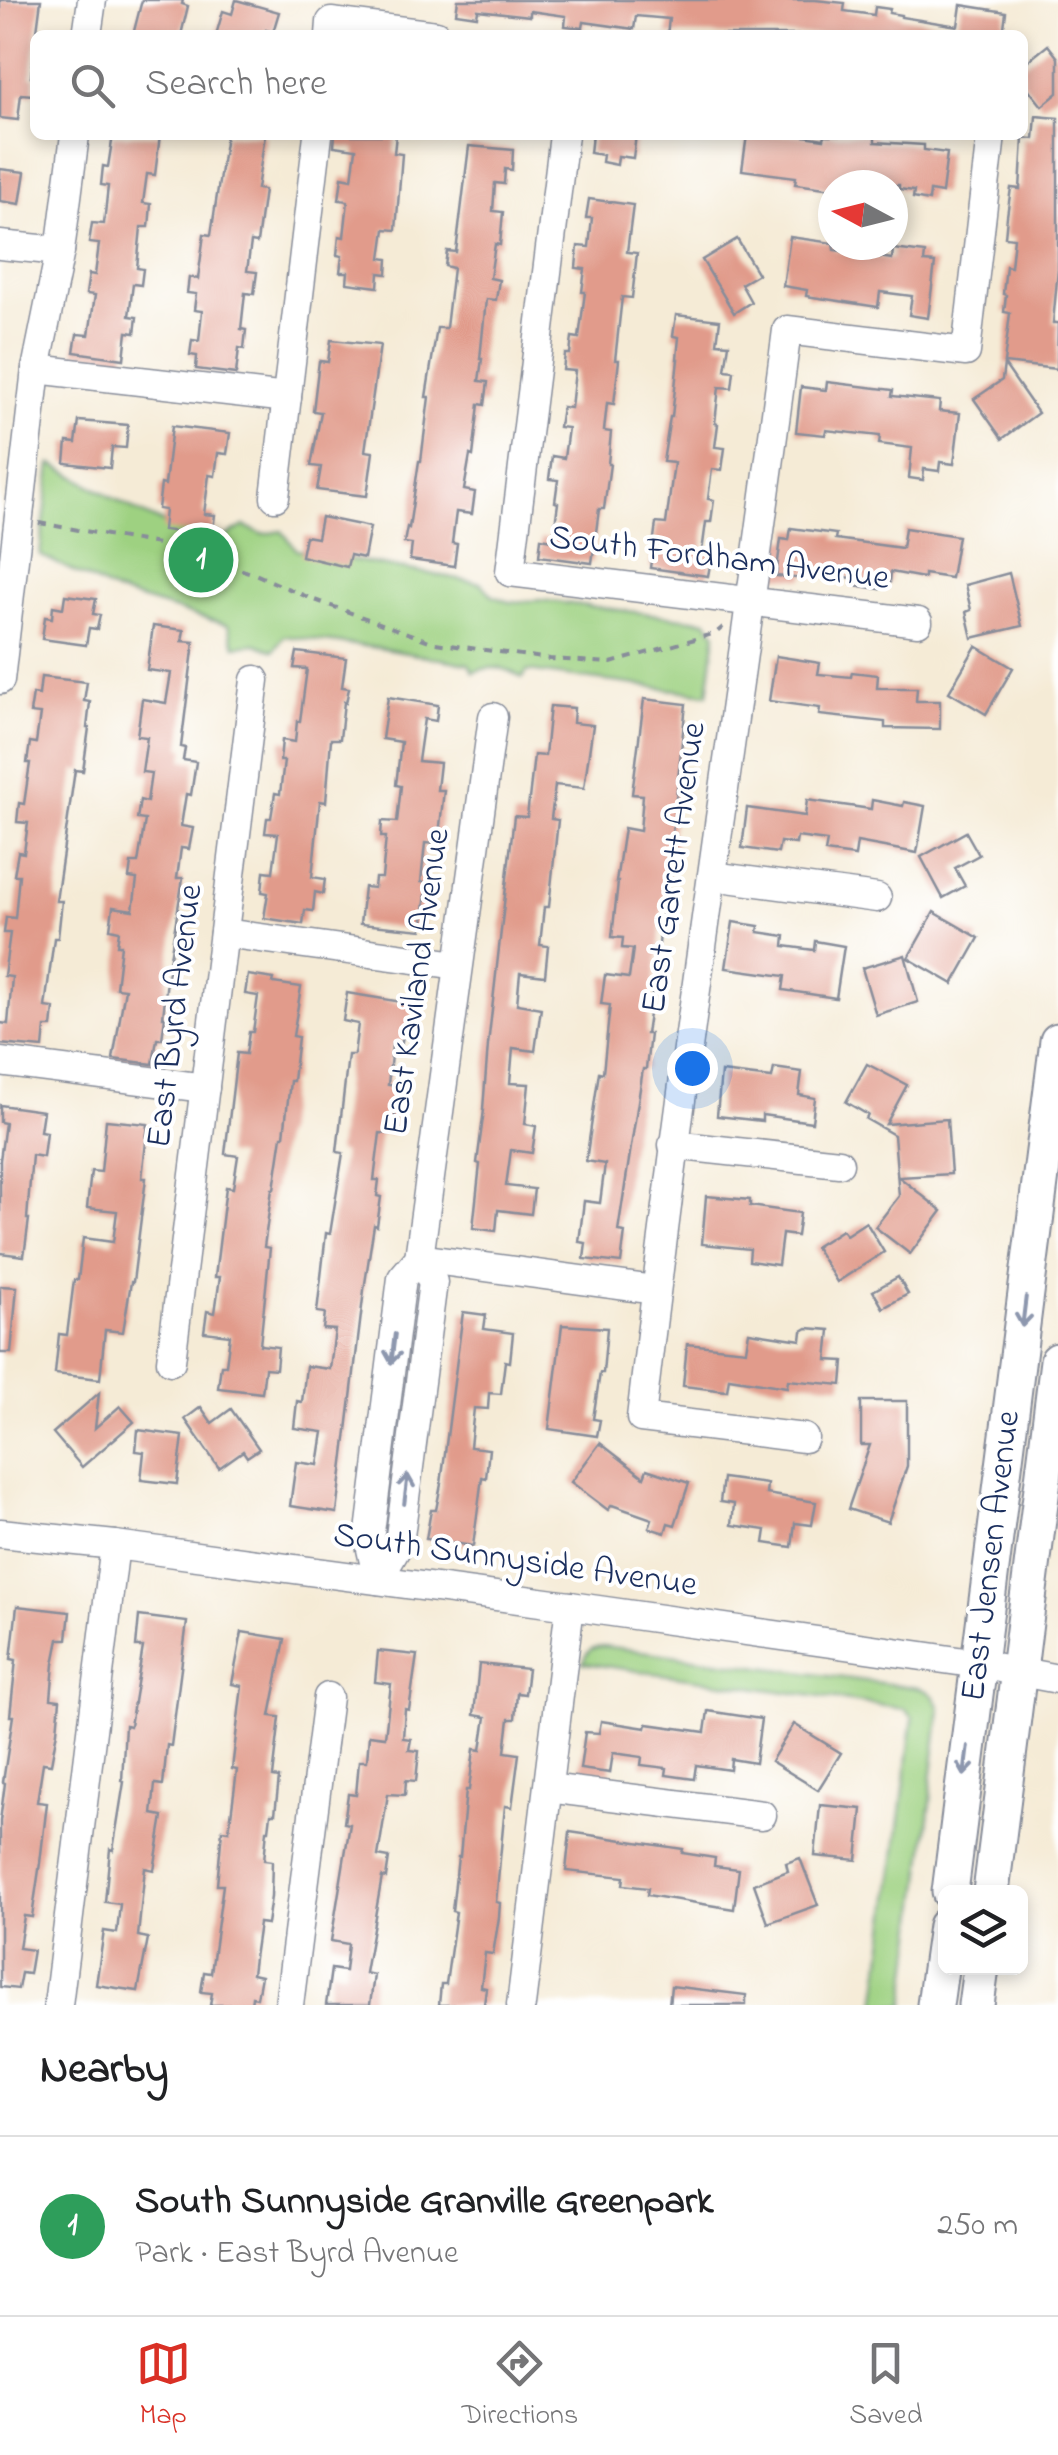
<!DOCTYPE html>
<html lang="en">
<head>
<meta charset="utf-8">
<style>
  body { margin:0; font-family:"Indie Flower",sans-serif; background:#f6f6f6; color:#202124 }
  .controls { position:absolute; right:30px; bottom:30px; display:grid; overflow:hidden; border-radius:15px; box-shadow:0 5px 15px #0003 }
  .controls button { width:90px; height:90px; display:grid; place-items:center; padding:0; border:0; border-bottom:2px solid #e0e0e0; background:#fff; color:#202124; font:50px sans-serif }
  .compass { position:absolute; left:818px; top:170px; width:90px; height:90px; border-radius:50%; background:#fff; box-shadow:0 5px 15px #0003; rotate:277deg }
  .you { position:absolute; left:692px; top:1068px; width:35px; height:35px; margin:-25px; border:8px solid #fff; border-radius:50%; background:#1a73e8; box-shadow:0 0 0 15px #1a73e833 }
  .badge { display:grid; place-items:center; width:65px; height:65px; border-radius:50%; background:#d93025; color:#fff; font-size:32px; font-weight:700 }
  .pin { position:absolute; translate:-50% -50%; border:5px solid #fff; box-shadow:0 2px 10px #0006 }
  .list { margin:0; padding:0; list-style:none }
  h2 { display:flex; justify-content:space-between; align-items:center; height:130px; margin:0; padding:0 40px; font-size:42px }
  h2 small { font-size:32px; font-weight:400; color:#757577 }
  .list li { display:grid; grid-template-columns:65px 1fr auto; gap:30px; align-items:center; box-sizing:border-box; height:180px; padding:0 40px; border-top:2px solid #e0e0e0 }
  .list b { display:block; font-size:38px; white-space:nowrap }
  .list p { margin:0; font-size:32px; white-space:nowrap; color:#757577 }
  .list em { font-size:32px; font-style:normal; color:#757577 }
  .icon { flex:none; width:55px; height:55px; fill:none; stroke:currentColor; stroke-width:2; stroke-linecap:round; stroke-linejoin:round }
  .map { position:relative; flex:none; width:1058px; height:2005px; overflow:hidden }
  .search { position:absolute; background:#fff; box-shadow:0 5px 15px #0003; left:30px; right:30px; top:30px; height:110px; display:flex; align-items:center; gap:25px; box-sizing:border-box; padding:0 35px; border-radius:15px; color:#757577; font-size:38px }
  .sheet { height:310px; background:#fff }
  nav { display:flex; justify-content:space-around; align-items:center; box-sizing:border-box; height:140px; border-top:2px solid #e0e0e0; background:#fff; font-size:28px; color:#757577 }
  nav a { display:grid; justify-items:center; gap:5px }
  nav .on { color:#d93025 }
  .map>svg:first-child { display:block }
  .green { fill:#9ed181; stroke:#5c8070; stroke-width:2.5 }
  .building { fill:#e19b8b }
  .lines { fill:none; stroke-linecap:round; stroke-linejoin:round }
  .minor-casing { stroke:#888d9a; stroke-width:31 }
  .major-casing { stroke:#888d9a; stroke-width:39 }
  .path { stroke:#888d9a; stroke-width:4; stroke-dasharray:8 8; stroke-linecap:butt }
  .minor { stroke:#fff; stroke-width:28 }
  .major { stroke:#fff; stroke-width:35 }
  .oneway { stroke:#8d97ae }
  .labels { text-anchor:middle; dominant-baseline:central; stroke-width:8; stroke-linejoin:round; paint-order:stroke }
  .street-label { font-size:35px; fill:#1b2f5e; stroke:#fff }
</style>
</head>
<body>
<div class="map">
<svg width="1058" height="2005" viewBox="0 0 1058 2005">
  <rect width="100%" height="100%" fill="#fff"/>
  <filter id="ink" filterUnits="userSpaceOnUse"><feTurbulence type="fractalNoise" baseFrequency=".01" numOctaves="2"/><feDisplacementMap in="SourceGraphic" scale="20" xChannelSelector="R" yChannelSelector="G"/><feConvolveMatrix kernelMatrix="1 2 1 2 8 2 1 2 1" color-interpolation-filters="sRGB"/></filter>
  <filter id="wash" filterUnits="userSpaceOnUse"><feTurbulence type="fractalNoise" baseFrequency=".0048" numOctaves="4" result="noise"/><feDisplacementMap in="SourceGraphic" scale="40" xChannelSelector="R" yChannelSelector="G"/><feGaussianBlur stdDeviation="2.25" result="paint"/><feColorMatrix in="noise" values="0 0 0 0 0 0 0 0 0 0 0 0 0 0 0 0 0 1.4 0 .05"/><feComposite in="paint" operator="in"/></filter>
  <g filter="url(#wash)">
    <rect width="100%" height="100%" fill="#f5ebd6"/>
    <g class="green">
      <path d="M51,464C87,481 120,505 156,520C178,529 202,533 225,537L244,526L262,534L282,531L297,550L481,583L493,596L509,602L541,600L707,621L716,633L708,694L528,671L522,678C505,667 492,665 473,672L469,664L378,648L284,636L274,651L256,644L235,646L228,625L118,593L40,555Z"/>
      <path d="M603,1646L919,1688C932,1692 936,1697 940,1709L931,1782L932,1794L905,2005H876L913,1718L905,1709L583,1663C586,1651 591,1647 603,1646Z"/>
    </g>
    <g id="blocks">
      <g class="building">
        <polygon points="0,0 41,0 31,77 35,77 33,95 21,94 18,120 0,118"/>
        <polygon points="142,0 183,0 182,4 188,6 181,35 133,35"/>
        <polygon points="236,0 279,12 273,32 266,30 265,35 216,35 223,11 232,14"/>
        <polygon points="458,0 815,0 845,3 844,11 874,15 875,7 890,9 889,13 901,15 901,17 958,26 961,5 1006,12 1003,35 667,35 669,19 636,16 634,29 584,22 583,28 565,26 566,16 530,11 530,16 478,10 477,16 456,13"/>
        <polygon points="1048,45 1058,58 1058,93 1042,106 1023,82 1023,65"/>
        <polygon points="1036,116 1058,118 1058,269 1053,323 1058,323 1057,369 1004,363 1010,313 1004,312 1006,295 1003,294 1006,266 1011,267 1014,238 1005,237 1007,216 1011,188 1020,189 1023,138 1034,139"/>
        <polygon points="113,135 160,135 155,175 147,174 143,203 151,204 149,227 141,227 137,268 143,269 141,285 133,284 129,316 137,317 135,333 127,332 124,359 74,352 77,334 89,335 95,295 86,294 89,274 95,275 99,244 89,243 92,223 104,224 108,186 101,185 103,166 108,167"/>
        <polygon points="226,135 265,135 257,189 264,190 257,243 251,242 247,271 257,272 254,294 245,293 241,329 246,330 244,349 239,348 236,374 196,369 197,356 190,355 192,340 199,341 202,311 194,310 196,294 187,293 189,277 198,279 204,234 211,235"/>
        <polygon points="335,135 396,135 394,153 402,154 396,230 385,229 381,258 388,259 387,274 379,273 378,287 347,283 348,272 340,272 342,256 337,255 339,236 344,237 348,201 339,200 342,177 352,179 356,149 334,146"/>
        <polygon points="592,135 636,135 633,158 618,156 617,165 602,162 603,155 590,153"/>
        <polygon points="747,135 798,135 824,139 825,135 875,135 875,142 924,145 924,150 947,153 942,193 930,191 929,201 913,198 914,191 899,189 899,185 833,185 833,189 795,184 796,177 742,170"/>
        <polygon points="469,146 513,150 512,170 505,169 504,184 495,183 493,211 503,212 500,245 495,244 490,278 499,280 496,300 486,299 480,359 482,359 479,381 488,382 485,405 479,404 473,456 470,455 464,490 475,492 472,514 456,512 452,543 457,544 454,566 410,560 412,544 404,543 407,527 409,528 419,461 421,461 429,397 426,397 437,328 446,328 453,268 445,266 447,251 456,252"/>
        <polygon points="0,169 25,172 20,204 0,201"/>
        <polygon points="589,199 633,205 627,252 637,253 632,298 622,297 615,360 619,360 614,404 607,403 604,431 611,432 608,464 610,464 604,509 599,509 592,563 539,556 541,538 553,540 558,503 555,502 558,480 549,479 552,456 564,458 568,428 559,427 562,407 571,408 575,371 563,370 565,354 570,354 572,337 579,338 585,292 582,292 585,269 576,268 578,246 589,247 592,218 586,218"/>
        <polygon points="790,237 833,243 834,250 892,259 893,249 925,253 924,262 935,263 928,318 909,315 912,296 880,292 878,307 806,296 807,290 783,286"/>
        <polygon points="737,239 758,274 741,284 751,302 734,313 702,260"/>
        <polygon points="676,315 720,320 717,343 729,344 725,370 734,371 732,388 719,387 715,423 718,424 715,447 725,448 722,470 712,469 708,499 714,500 711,522 706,522 702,552 712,554 708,576 650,568 656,523 666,524 674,463 663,462 670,417 672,417 678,359 677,359 679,337 673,336"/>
        <polygon points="331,340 380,345 365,451 373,452 367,496 317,490 321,467 311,466 321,412 313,411 319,361 328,362"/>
        <polygon points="1004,364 1038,413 1002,439 974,399 1002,380"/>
        <polygon points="827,382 893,390 892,396 940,401 939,411 960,413 954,464 940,462 939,471 924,469 923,480 909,478 912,448 879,444 880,436 826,430 825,435 796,432 801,387 826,390"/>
        <polygon points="79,421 128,425 126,448 112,447 110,468 65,463 67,442 76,443"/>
        <polygon points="172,426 230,433 227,454 218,453 215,476 209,475 204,514 215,515 212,536 163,530 165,510 158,509 161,484 165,485"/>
        <polygon points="321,517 370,527 364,558 350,555 347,567 301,556 305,536 317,538"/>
        <polygon points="791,528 836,534 835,539 902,548 905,528 958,536 951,578 924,574 924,578 891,572 890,583 881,582 880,589 852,585 853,578 805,572 804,579 776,576 781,539 789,540"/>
        <polygon points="1009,573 1022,626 972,638 966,612 971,610 965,585"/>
        <polygon points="65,595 96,599 93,614 100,615 97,629 89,628 86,645 42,639 45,617 52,618 53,606 63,608"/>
        <polygon points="153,626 184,630 182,641 194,642 181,747 185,748 183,760 196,762 191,795 186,794 181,826 193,828 189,849 181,848 177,878 183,878 168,970 163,1017 165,1017 162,1039 157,1039 153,1064 113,1059 125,989 116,988 121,945 117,945 119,931 110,929 113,907 133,910 137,879 129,878 131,863 138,863 145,820 137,819 140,800 147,802 151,773 142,772 147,737 137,736 142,699 166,703 171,673 147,670"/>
        <polygon points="976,646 1013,668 986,714 949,692"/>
        <polygon points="297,652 346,658 342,687 349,688 346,703 344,702 340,739 331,739 326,802 320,801 312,877 325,879 323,894 315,892 313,911 305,910 303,924 264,918 268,893 262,892 264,871 273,872 278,834 265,833 267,818 271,818 275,793 280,794 284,761 280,761 282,740 295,742 297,721 300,721 307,669 294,668"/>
        <polygon points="776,656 820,663 818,674 851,677 852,672 878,675 877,688 917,688 916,701 940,701 940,729 885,728 885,722 819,715 820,708 769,701"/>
        <polygon points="41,677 87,682 84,701 90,702 87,728 89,728 83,771 75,770 56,901 62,901 58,938 54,938 45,1007 54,1008 52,1027 45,1027 43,1048 0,1044 0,1023 8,1024 12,977 4,976 10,933 4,933 6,917 15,918 19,875 14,875 18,852 24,853 28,823 17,822 19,803 24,804 30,763 27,763 30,742 36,743 40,714 30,713 33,694 39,695"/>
        <polygon points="388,697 438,705 436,721 424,719 418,761 440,763 437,790 444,790 438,844 425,843 421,882 427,883 422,930 360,924 364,887 374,888 375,878 382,878 386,837 381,837 382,821 397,822 401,786 396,785 401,742 382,739"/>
        <polygon points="644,699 686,704 672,835 676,836 671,873 666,872 658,954 646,1034 650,1034 646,1069 643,1069 618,1231 625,1232 621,1263 584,1259 586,1243 579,1242 584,1201 600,1203 605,1164 586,1161 599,1072 603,1073 610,1005 601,1004 605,975 629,978 633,949 622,948 623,938 612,937 618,882 616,882 624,828 640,831 643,795 632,794"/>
        <polygon points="550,706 574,708 573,723 593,725 584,788 555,785 551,819 558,820 549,907 544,907 540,945 548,946 545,976 520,973 517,1004 541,1008 535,1051 513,1048 510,1083 529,1084 525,1124 536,1126 532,1153 511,1150 506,1186 534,1189 531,1214 498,1210 496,1231 473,1228 480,1164 477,1163 484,1110 483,1109 488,1045 514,816 527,817 534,755 545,756"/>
        <polygon points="807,800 871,809 872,800 903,806 904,802 925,806 917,853 857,842 855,856 825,852 827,841 797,837 796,844 780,842 778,853 742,848 747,808 805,816"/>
        <polygon points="966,832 979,855 955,868 965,886 943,898 921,857"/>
        <polygon points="934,912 979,938 953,984 908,958"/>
        <polygon points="733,922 759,926 758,932 785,936 784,946 814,950 815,941 844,946 836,998 783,990 785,976 726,968"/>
        <polygon points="905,955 918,1002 876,1015 862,968"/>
        <polygon points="248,975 274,979 273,983 301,987 293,1036 298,1037 293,1081 290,1081 284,1136 282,1136 274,1189 272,1189 264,1247 270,1248 260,1345 278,1347 276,1369 265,1368 262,1393 218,1388 221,1365 226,1365 230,1335 204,1332 207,1311 215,1313 220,1277 215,1277 226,1187 233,1188 238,1156 225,1154 237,1053 246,1054 249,1032 253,1032 258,996 245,994"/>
        <polygon points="347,993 414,1004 410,1030 404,1029 401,1047 392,1045 388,1085 398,1086 396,1108 392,1134 380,1133 374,1180 379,1180 377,1196 381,1197 377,1226 374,1225 364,1290 337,1513 290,1506 296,1462 318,1465 323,1432 294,1428 297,1401 302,1402 306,1366 330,1369 335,1330 323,1329 325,1313 317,1312 326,1233 330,1234 343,1153 337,1152 348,1055 354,1055 358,1024 343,1021"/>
        <polygon points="867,1064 907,1085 886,1124 947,1119 951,1174 899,1177 942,1211 910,1254 875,1227 899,1196 894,1135 866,1119 868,1115 846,1102"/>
        <polygon points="774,1068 802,1072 799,1095 815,1098 812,1122 762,1115 762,1121 717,1116 721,1072 772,1078"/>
        <polygon points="0,1105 43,1111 40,1131 46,1132 43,1157 32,1155 27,1219 29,1219 24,1256 0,1253 0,1160 5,1123 0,1122"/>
        <polygon points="106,1120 148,1124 142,1178 146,1178 133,1282 131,1282 123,1332 105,1330 100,1379 55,1374 59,1334 67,1335 74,1280 78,1280 83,1238 113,1242 117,1211 87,1208 91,1171 101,1172"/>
        <polygon points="706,1196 750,1200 750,1206 800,1213 797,1236 782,1234 778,1265 749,1261 750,1249 702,1244"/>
        <polygon points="866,1222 884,1252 837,1282 815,1247 842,1230 846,1235"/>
        <polygon points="898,1277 908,1294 883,1308 873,1291"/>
        <polygon points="0,1286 17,1287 11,1353 0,1353"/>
        <polygon points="463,1312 486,1315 484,1329 513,1333 510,1362 505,1361 501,1394 489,1393 488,1409 474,1408 470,1447 489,1449 486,1478 482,1477 473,1546 426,1539 431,1510 436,1510 441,1484"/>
        <polygon points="562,1325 607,1328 603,1373 600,1373 593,1419 600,1420 597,1436 549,1429"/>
        <polygon points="807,1328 830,1330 827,1360 844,1361 842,1385 788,1380 787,1387 729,1378 727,1391 683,1386 687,1344 746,1350 749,1332 801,1340 802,1331"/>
        <polygon points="99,1393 95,1428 120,1406 134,1422 82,1467 53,1433"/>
        <polygon points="861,1401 907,1401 907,1466 888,1522 848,1509 870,1445 861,1445"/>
        <polygon points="201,1407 212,1423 231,1409 259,1449 247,1457 243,1451 219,1468 185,1419"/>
        <polygon points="138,1430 183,1436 177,1484 141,1480 144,1452 136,1451"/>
        <polygon points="600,1443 644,1477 647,1469 689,1483 675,1525 668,1523 665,1533 649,1528 652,1519 612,1505 608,1510 571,1482"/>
        <polygon points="723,1478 767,1484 766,1494 816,1502 812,1525 795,1523 792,1547 764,1543 766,1530 732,1525 734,1504 720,1502"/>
        <polygon points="17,1606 70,1612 67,1639 59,1639 54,1664 51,1699 60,1700 57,1731 51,1764 43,1763 37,1802 47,1803 40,1863 32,1917 24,1916 19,1948 33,1950 29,1974 21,1973 18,1989 0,1987 0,1821 5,1783 3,1782 13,1716 10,1716 16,1660 11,1659"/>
        <polygon points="139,1616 187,1622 171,1746 167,1745 163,1785 155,1784 152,1814 163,1816 154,1870 145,1868 138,1936 148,1938 138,1991 96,1985 104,1931 117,1933 120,1904 105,1902 110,1849 113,1850 124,1782 122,1781 125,1725 130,1726 143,1647 136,1647"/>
        <polygon points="242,1632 285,1639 270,1716 280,1717 273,1777 279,1778 275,1814 271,1814 269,1830 267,1830 264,1860 272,1861 271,1897 267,1924 259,1923 254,1958 252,1974 261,1976 257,1998 252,1997 251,2005 210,2005 212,1993 201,1992 204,1972 211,1973 223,1885 217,1885 222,1830 229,1831 237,1770 232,1769 242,1686 232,1684"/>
        <polygon points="378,1651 417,1655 409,1710 405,1709 403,1738 411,1739 409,1750 419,1751 416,1781 406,1780 405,1795 388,1794 378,1856 389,1858 386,1878 382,1877 365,1973 374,1975 370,2005 326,2005 331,1969 345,1971 348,1944 331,1941 350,1824 344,1823 348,1794 356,1795 359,1761 367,1761 369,1735 385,1737 391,1684 375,1682"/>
        <polygon points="479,1664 528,1669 525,1694 517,1693 515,1719 509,1719 505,1752 519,1754 512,1807 505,1806 496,1902 500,1903 499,1917 493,1954 485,1953 481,1987 486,1988 484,2005 439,2005 441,1984 446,1984 456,1912 452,1911 458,1857 460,1857 466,1790 469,1790 474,1749 481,1750 486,1717 474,1715"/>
        <polygon points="708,1711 761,1719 755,1763 731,1759 730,1770 696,1765 694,1779 666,1775 667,1768 641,1765 642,1757 613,1753 610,1773 580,1769 585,1732 599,1733 601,1721 646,1728 647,1724 705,1732"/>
        <polygon points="794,1724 841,1753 818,1790 771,1761"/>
        <polygon points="820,1805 862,1809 857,1860 815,1856"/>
        <polygon points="570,1832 683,1849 682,1853 715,1858 714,1866 739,1869 734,1909 647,1895 648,1888 623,1885 624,1877 566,1871"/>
        <polygon points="800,1858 818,1905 768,1923 754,1884 788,1871 786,1863"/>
        <polygon points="671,1986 746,1995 746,2005 669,2005"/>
      </g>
    </g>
  </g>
  <g filter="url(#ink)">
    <use href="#blocks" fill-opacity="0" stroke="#888d9a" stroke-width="2.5"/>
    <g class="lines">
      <defs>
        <g id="minor">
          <polyline points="87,35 92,0"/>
          <polyline points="330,35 331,22 436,35"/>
          <polyline points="564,135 510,572 918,622"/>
          <polyline points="0,245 60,251"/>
          <polyline points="36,369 287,398"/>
          <polyline points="275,497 318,135"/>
          <polyline points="0,680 36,369 60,251 75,135"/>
          <polyline points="712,876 877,898"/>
          <polyline points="224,933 458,965"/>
          <polyline points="0,1062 205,1088"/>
          <polyline points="673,1145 839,1163"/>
          <polyline points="419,1258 655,1290"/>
          <polyline points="171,1361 255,680"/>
          <path d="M804,1438L641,1418C683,1054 740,693 787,330L966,352L991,135"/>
          <polyline points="0,1533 115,1545 570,1606 979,1664 1058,1679"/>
          <polyline points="378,1580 369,1540 402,1278 419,1258 493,717"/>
          <polyline points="378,1580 399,1544 433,1282 419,1258"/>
          <polyline points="548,1788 762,1815"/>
          <polyline points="58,2005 115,1545"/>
          <polyline points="289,2005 328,1697"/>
          <polyline points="521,2005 570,1606"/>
        </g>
        <g id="major">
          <polyline points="950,1892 1058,1041"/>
          <polyline points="991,1892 1058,1361"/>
          <polyline points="935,2005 946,1926"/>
          <polyline points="976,2005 981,1968"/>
        </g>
      </defs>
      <use href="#minor" class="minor-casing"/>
      <use href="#major" class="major-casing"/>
      <polyline class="path" points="39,523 164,545 255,574 312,599 435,643 550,659 611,663 716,633 723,627"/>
      <use href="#minor" class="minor"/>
      <use href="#major" class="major"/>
    </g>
    <defs><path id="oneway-shaft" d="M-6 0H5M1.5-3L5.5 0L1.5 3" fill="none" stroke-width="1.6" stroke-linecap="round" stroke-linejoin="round" transform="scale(2.5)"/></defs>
    <g class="oneway">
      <use href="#oneway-shaft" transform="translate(1024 1312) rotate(97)"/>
      <use href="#oneway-shaft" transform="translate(393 1349) rotate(97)"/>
      <use href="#oneway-shaft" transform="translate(406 1489) rotate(-83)"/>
      <use href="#oneway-shaft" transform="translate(966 1761) rotate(97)"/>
    </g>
  </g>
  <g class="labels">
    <g class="street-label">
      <text transform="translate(719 559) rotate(7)">South Fordham Avenue</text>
      <text transform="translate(675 868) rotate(-82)">East Garrett Avenue</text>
      <text transform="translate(418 982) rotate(-82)">East Kaviland Avenue</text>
      <text transform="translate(176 1016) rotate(-83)">East Byrd Avenue</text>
      <text transform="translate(992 1556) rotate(-83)">East Jensen Avenue</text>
      <text transform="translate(515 1561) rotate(8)">South Sunnyside Avenue</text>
    </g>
  </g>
</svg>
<div class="controls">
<button><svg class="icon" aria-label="layers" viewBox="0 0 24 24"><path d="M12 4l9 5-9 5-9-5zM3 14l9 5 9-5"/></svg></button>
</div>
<svg class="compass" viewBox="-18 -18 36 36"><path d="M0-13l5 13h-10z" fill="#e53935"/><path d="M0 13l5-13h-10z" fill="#757577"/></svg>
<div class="you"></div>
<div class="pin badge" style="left:201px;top:560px;background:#2e9e5b">1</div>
<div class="search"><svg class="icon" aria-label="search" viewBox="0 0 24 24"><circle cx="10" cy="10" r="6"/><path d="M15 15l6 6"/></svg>Search here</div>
</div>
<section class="sheet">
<h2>Nearby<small></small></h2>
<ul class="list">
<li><span class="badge" style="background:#2e9e5b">1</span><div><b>South Sunnyside Granville Greenpark</b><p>Park · East Byrd Avenue</p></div><em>250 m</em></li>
</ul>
</section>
<nav>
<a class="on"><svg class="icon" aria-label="map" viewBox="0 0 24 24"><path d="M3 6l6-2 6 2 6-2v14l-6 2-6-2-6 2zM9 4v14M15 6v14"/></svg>Map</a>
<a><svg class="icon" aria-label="directions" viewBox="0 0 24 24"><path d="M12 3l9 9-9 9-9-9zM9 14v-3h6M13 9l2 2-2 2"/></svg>Directions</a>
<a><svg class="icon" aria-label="saved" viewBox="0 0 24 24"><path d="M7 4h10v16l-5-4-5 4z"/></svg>Saved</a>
</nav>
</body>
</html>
